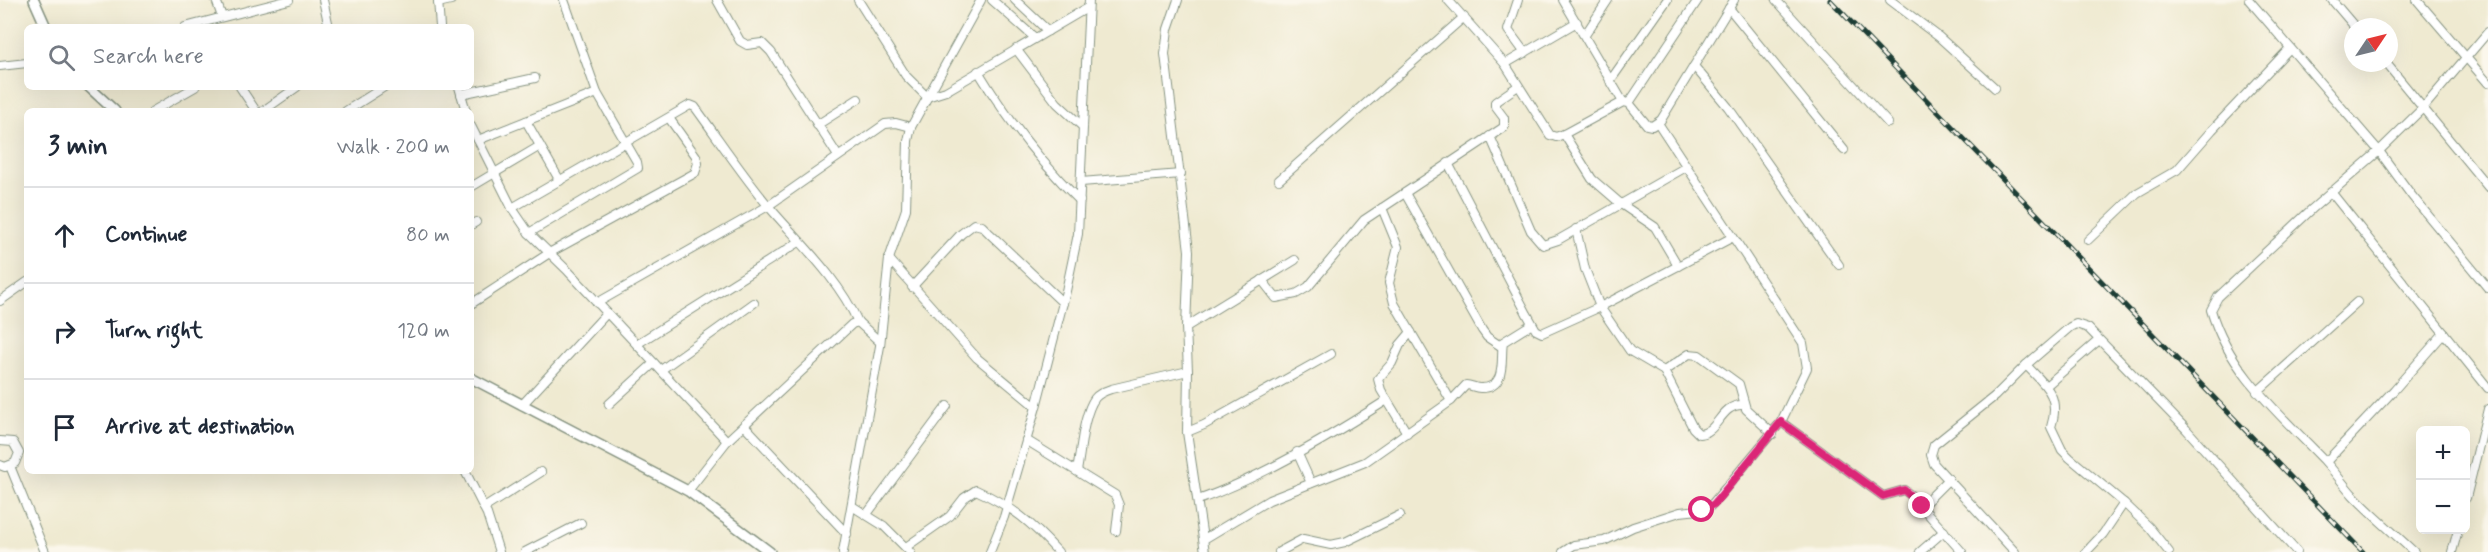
<!DOCTYPE html>
<html lang="en">
<head>
<meta charset="utf-8">
<style>
  body { margin:0; font-family:Mynerve,sans-serif; background:#f6f6f7; color:#1f2937 }
  .controls { position:absolute; right:18px; bottom:18px; display:grid; overflow:hidden; border-radius:9px; box-shadow:0 6px 24px #0002 }
  .controls button { width:54px; height:54px; display:grid; place-items:center; padding:0; border:0; border-bottom:2px solid #e0e1e3; background:#fff; color:#1f2937; font:30px sans-serif }
  .compass { position:absolute; left:2344px; top:18px; width:54px; height:54px; border-radius:50%; background:#fff; box-shadow:0 6px 24px #0002; rotate:55deg }
  .stop { position:absolute; width:18px; height:18px; margin:-14px; border:4px solid #db2777; border-radius:50%; background:#fff }
  .stop.end { background:#db2777; border-color:#fff; box-shadow:0 2px 6px #0008 }
  .list { margin:0; padding:0; list-style:none }
  h2 { display:flex; justify-content:space-between; align-items:center; height:78px; margin:0; padding:0 24px; font-size:26px }
  h2 small { font-size:20px; font-weight:400; color:#747a83 }
  .list li { display:grid; grid-template-columns:39px 1fr auto; gap:18px; align-items:center; box-sizing:border-box; height:96px; padding:0 24px; border-top:2px solid #e0e1e3 }
  .list b { display:block; font-size:22px; white-space:nowrap }
  .list em { font-size:20px; font-style:normal; color:#747a83 }
  .icon { flex:none; width:33px; height:33px; fill:none; stroke:currentColor; stroke-width:2; stroke-linecap:round; stroke-linejoin:round }
  .map { position:relative; flex:none; width:2488px; height:552px; overflow:hidden }
  .search { position:absolute; background:#fff; box-shadow:0 6px 24px #0002; left:24px; top:24px; width:450px; height:66px; display:flex; align-items:center; gap:15px; box-sizing:border-box; padding:0 21px; border-radius:9px; color:#747a83; font-size:22px }
  .panel { position:absolute; background:#fff; box-shadow:0 6px 24px #0002; left:24px; top:108px; width:450px; height:366px; border-radius:9px }
  .map>svg:first-child { display:block }
  .lines { fill:none; stroke-linecap:round; stroke-linejoin:round }
  .minor-casing { stroke:#879482; stroke-width:10 }
  .tertiary-casing { stroke:#879482; stroke-width:12 }
  .minor { stroke:#fff; stroke-width:8 }
  .tertiary { stroke:#fff; stroke-width:9 }
  .rail-casing { stroke:#1f3d34; stroke-width:5 }
  .rail { stroke:#fbf7ec; stroke-width:3; stroke-dasharray:9; stroke-linecap:butt }
  .route { stroke:#db2777; stroke-width:8 }
</style>
</head>
<body>
<div class="map">
<svg width="2488" height="552" viewBox="0 0 2488 552">
  <rect width="100%" height="100%" fill="#fbf7ec"/>
  <filter id="ink" filterUnits="userSpaceOnUse"><feTurbulence type="fractalNoise" baseFrequency=".0167" numOctaves="2"/><feDisplacementMap in="SourceGraphic" scale="12" xChannelSelector="R" yChannelSelector="G"/><feConvolveMatrix kernelMatrix="1 2 1 2 8 2 1 2 1" color-interpolation-filters="sRGB"/></filter>
  <filter id="wash" filterUnits="userSpaceOnUse"><feTurbulence type="fractalNoise" baseFrequency=".008" numOctaves="4" result="noise"/><feDisplacementMap in="SourceGraphic" scale="24" xChannelSelector="R" yChannelSelector="G"/><feGaussianBlur stdDeviation="1.35" result="paint"/><feColorMatrix in="noise" values="0 0 0 0 0 0 0 0 0 0 0 0 0 0 0 0 0 1.4 0 .05"/><feComposite in="paint" operator="in"/></filter>
  <g filter="url(#wash)">
    <rect width="100%" height="100%" fill="#efead1"/>
  </g>
  <g filter="url(#ink)">
    <g class="lines">
      <defs>
        <g id="minor">
          <polyline points="216,0 222,17"/>
          <polyline points="323,0 329,27"/>
          <polyline points="438,0 440,27"/>
          <polyline points="717,0 740,41 747,45 762,43 771,52 838,156"/>
          <polyline points="858,0 906,76 927,97 946,91 1087,8"/>
          <polyline points="992,0 1035,38"/>
          <polyline points="1015,0 1048,31"/>
          <polyline points="1178,0 1168,29 1165,54 1189,251 1186,327 1188,371 1187,432 1205,552"/>
          <polyline points="1448,0 1505,64 1577,22"/>
          <polyline points="1518,0 1508,30 1525,53"/>
          <polyline points="1563,0 1623,102"/>
          <polyline points="1776,0 1888,123"/>
          <polyline points="1890,0 1939,37 1995,88"/>
          <polyline points="2249,0 2379,151 2412,196 2488,288"/>
          <polyline points="2332,0 2355,27"/>
          <polyline points="2417,0 2488,83"/>
          <polyline points="438,3 451,0"/>
          <polyline points="1729,8 1844,150"/>
          <polyline points="185,27 289,0"/>
          <polyline points="1585,35 1608,0"/>
          <polyline points="1016,49 1057,103 1083,127"/>
          <polyline points="2386,63 2488,187"/>
          <polyline points="1505,64 1550,135 1556,137 1564,134 1623,102 1629,103 1647,125 1652,126 1661,120 1734,0"/>
          <polyline points="0,66 27,63"/>
          <polyline points="1694,66 1728,107 1839,265"/>
          <path d="M978,71C1006,117 1041,163 1080,201"/>
          <polyline points="1610,81 1667,0"/>
          <polyline points="240,87 256,111"/>
          <polyline points="459,87 466,111"/>
          <polyline points="461,94 535,78"/>
          <polyline points="1629,103 1698,0"/>
          <polyline points="153,111 195,87"/>
          <polyline points="263,111 297,87"/>
          <polyline points="346,111 384,87"/>
          <polyline points="526,121 560,181"/>
          <polyline points="817,125 858,99"/>
          <polyline points="471,126 512,208 529,233 568,271 727,441"/>
          <polyline points="1564,134 1592,179 1621,204 1655,227 1678,266"/>
          <polyline points="1490,136 1531,231 1543,245 1558,240 1686,167"/>
          <polyline points="478,140 597,93"/>
          <polyline points="1448,163 1527,314 1536,330 1542,333 1600,307 1733,237"/>
          <polyline points="1279,180 1464,17"/>
          <polyline points="1081,182 1181,174"/>
          <polyline points="471,187 540,146"/>
          <polyline points="2331,192 2488,388"/>
          <polyline points="1405,193 1482,330 1487,337 1502,347"/>
          <path d="M512,208L690,105L695,107C720,141 743,176 770,208C801,244 838,278 858,322"/>
          <polyline points="1382,208 1398,247 1389,283 1394,303 1451,401"/>
          <polyline points="471,225 476,222"/>
          <path d="M1576,229L1585,269L1600,307L1630,351L1664,371L1693,428L1699,434C1719,433 1720,403 1744,405"/>
          <polyline points="529,233 638,168 637,162 597,93 564,0"/>
          <polyline points="2088,240 2137,193 2177,170 2212,130 2290,48"/>
          <polyline points="889,259 977,358 1036,407"/>
          <polyline points="1262,280 1276,298 1296,294 1308,287 1364,220 1504,127 1504,118 1495,106 1495,102 1518,86"/>
          <polyline points="912,287 961,234 974,224 982,226 990,234 1063,303"/>
          <polyline points="0,301 27,282"/>
          <polyline points="597,303 768,206 885,124 896,123 911,127"/>
          <polyline points="471,304 551,252 695,173 698,163 696,156 669,118"/>
          <polyline points="1186,327 1295,260"/>
          <polyline points="637,344 799,242"/>
          <polyline points="2026,365 2070,327 2076,324 2088,328 2186,429 2297,552"/>
          <polyline points="661,370 754,303"/>
          <polyline points="1664,371 1689,354 1699,355 1739,384 1746,409 1773,434"/>
          <polyline points="2046,386 2099,340"/>
          <polyline points="2257,392 2357,302"/>
          <polyline points="609,404 654,363"/>
          <polyline points="522,405 607,313"/>
          <polyline points="1781,422 1883,496 1904,490 1912,496 1962,552"/>
          <polyline points="744,425 847,534"/>
          <polyline points="1187,432 1204,425 1331,354"/>
          <polyline points="1407,433 1381,390 1378,379 1392,363 1400,345 1411,332"/>
          <polyline points="1026,440 1115,495 1119,505 1116,531"/>
          <polyline points="0,441 13,442 19,453 15,463 5,467 0,465"/>
          <polyline points="1297,452 1311,483"/>
          <polyline points="2326,462 2394,390 2444,333"/>
          <polyline points="10,466 45,552"/>
          <polyline points="465,471 487,514 499,552"/>
          <path d="M1077,471C1081,451 1083,414 1095,398C1099,393 1105,391 1111,389L1188,371"/>
          <polyline points="688,491 727,441 852,324 858,322 880,342"/>
          <polyline points="2466,498 2488,409"/>
          <path d="M1198,500C1261,478 1331,436 1387,400"/>
          <polyline points="852,506 884,526 910,552"/>
          <polyline points="1922,506 1949,479"/>
          <polyline points="484,508 541,472"/>
          <polyline points="867,514 947,406"/>
          <path d="M1204,539L1269,500L1365,462L1451,401L1466,385C1471,385 1475,388 1480,388C1508,389 1500,359 1503,342L1532,324"/>
          <path d="M906,547L950,516L964,498L976,490C1013,507 1031,522 1058,552"/>
          <polyline points="525,552 581,523"/>
          <polyline points="843,552 880,346 889,259 906,209 908,141 911,127 981,0"/>
          <polyline points="990,552 1004,517 1036,407 1066,291 1078,234 1089,0"/>
          <polyline points="1279,552 1303,539 1331,545 1345,542 1400,515"/>
          <polyline points="1563,552 1574,545 1604,541 1633,527 1680,512 1708,509 1781,422 1807,368 1803,343 1658,123"/>
          <polyline points="1920,552 1944,531"/>
          <path d="M2015,552L1934,464L1931,455L1934,445L1995,396L2026,365C2046,386 2061,396 2051,427L2062,450L2070,458L2124,503L2149,527L2169,552"/>
          <polyline points="2086,552 2103,534 2124,503"/>
          <path d="M2414,552C2394,533 2372,515 2353,495C2343,484 2334,471 2324,460C2281,415 2229,372 2211,310L2218,297L2312,209L2379,151L2424,107L2488,32"/>
          <polyline points="2452,552 2458,530"/>
        </g>
        <g id="tertiary">
          <polyline points="34,0 46,27"/>
          <polyline points="89,87 115,111"/>
          <polyline points="471,378 688,491 770,552"/>
        </g>
      </defs>
      <use href="#minor" class="minor-casing"/>
      <use href="#tertiary" class="tertiary-casing"/>
      <use href="#minor" class="minor"/>
      <use href="#tertiary" class="tertiary"/>
      <defs>
        <polyline id="rail" points="1830,0 2363,552"/>
      </defs>
      <use href="#rail" class="rail-casing"/>
      <use href="#rail" class="rail"/>
    </g>
  </g>
  <g class="lines" filter="url(#ink)">
    <polyline class="route" points="1702,510 1714,504 1781,422 1883,496 1904,490 1922,506"/>
  </g>
</svg>
<div class="controls">
<button>+</button>
<button>−</button>
</div>
<svg class="compass" viewBox="-18 -18 36 36"><path d="M0-13l5 13h-10z" fill="#e53935"/><path d="M0 13l5-13h-10z" fill="#747a83"/></svg>
<div class="stop" style="left:1702px;top:510px"></div>
<div class="stop end" style="left:1922px;top:506px"></div>
<div class="search"><svg class="icon" aria-label="search" viewBox="0 0 24 24"><circle cx="10" cy="10" r="6"/><path d="M15 15l6 6"/></svg>Search here</div>
<section class="panel">
<h2>3 min<small>Walk · 200 m</small></h2>
<ul class="list">
<li><svg class="icon" aria-label="ahead" viewBox="0 0 24 24"><path d="M12 20V5M6 11l6-6 6 6"/></svg><div><b>Continue</b></div><em>80 m</em></li>
<li><svg class="icon" aria-label="right" viewBox="0 0 24 24"><path d="M7 20v-9h11M14 6l5 5-5 5"/></svg><div><b>Turn right</b></div><em>120 m</em></li>
<li><svg class="icon" aria-label="arrive" viewBox="0 0 24 24"><path d="M6 21V4h12l-3 4 3 4H6"/></svg><div><b>Arrive at destination</b></div></li>
</ul>
</section>
</div>
</body>
</html>
